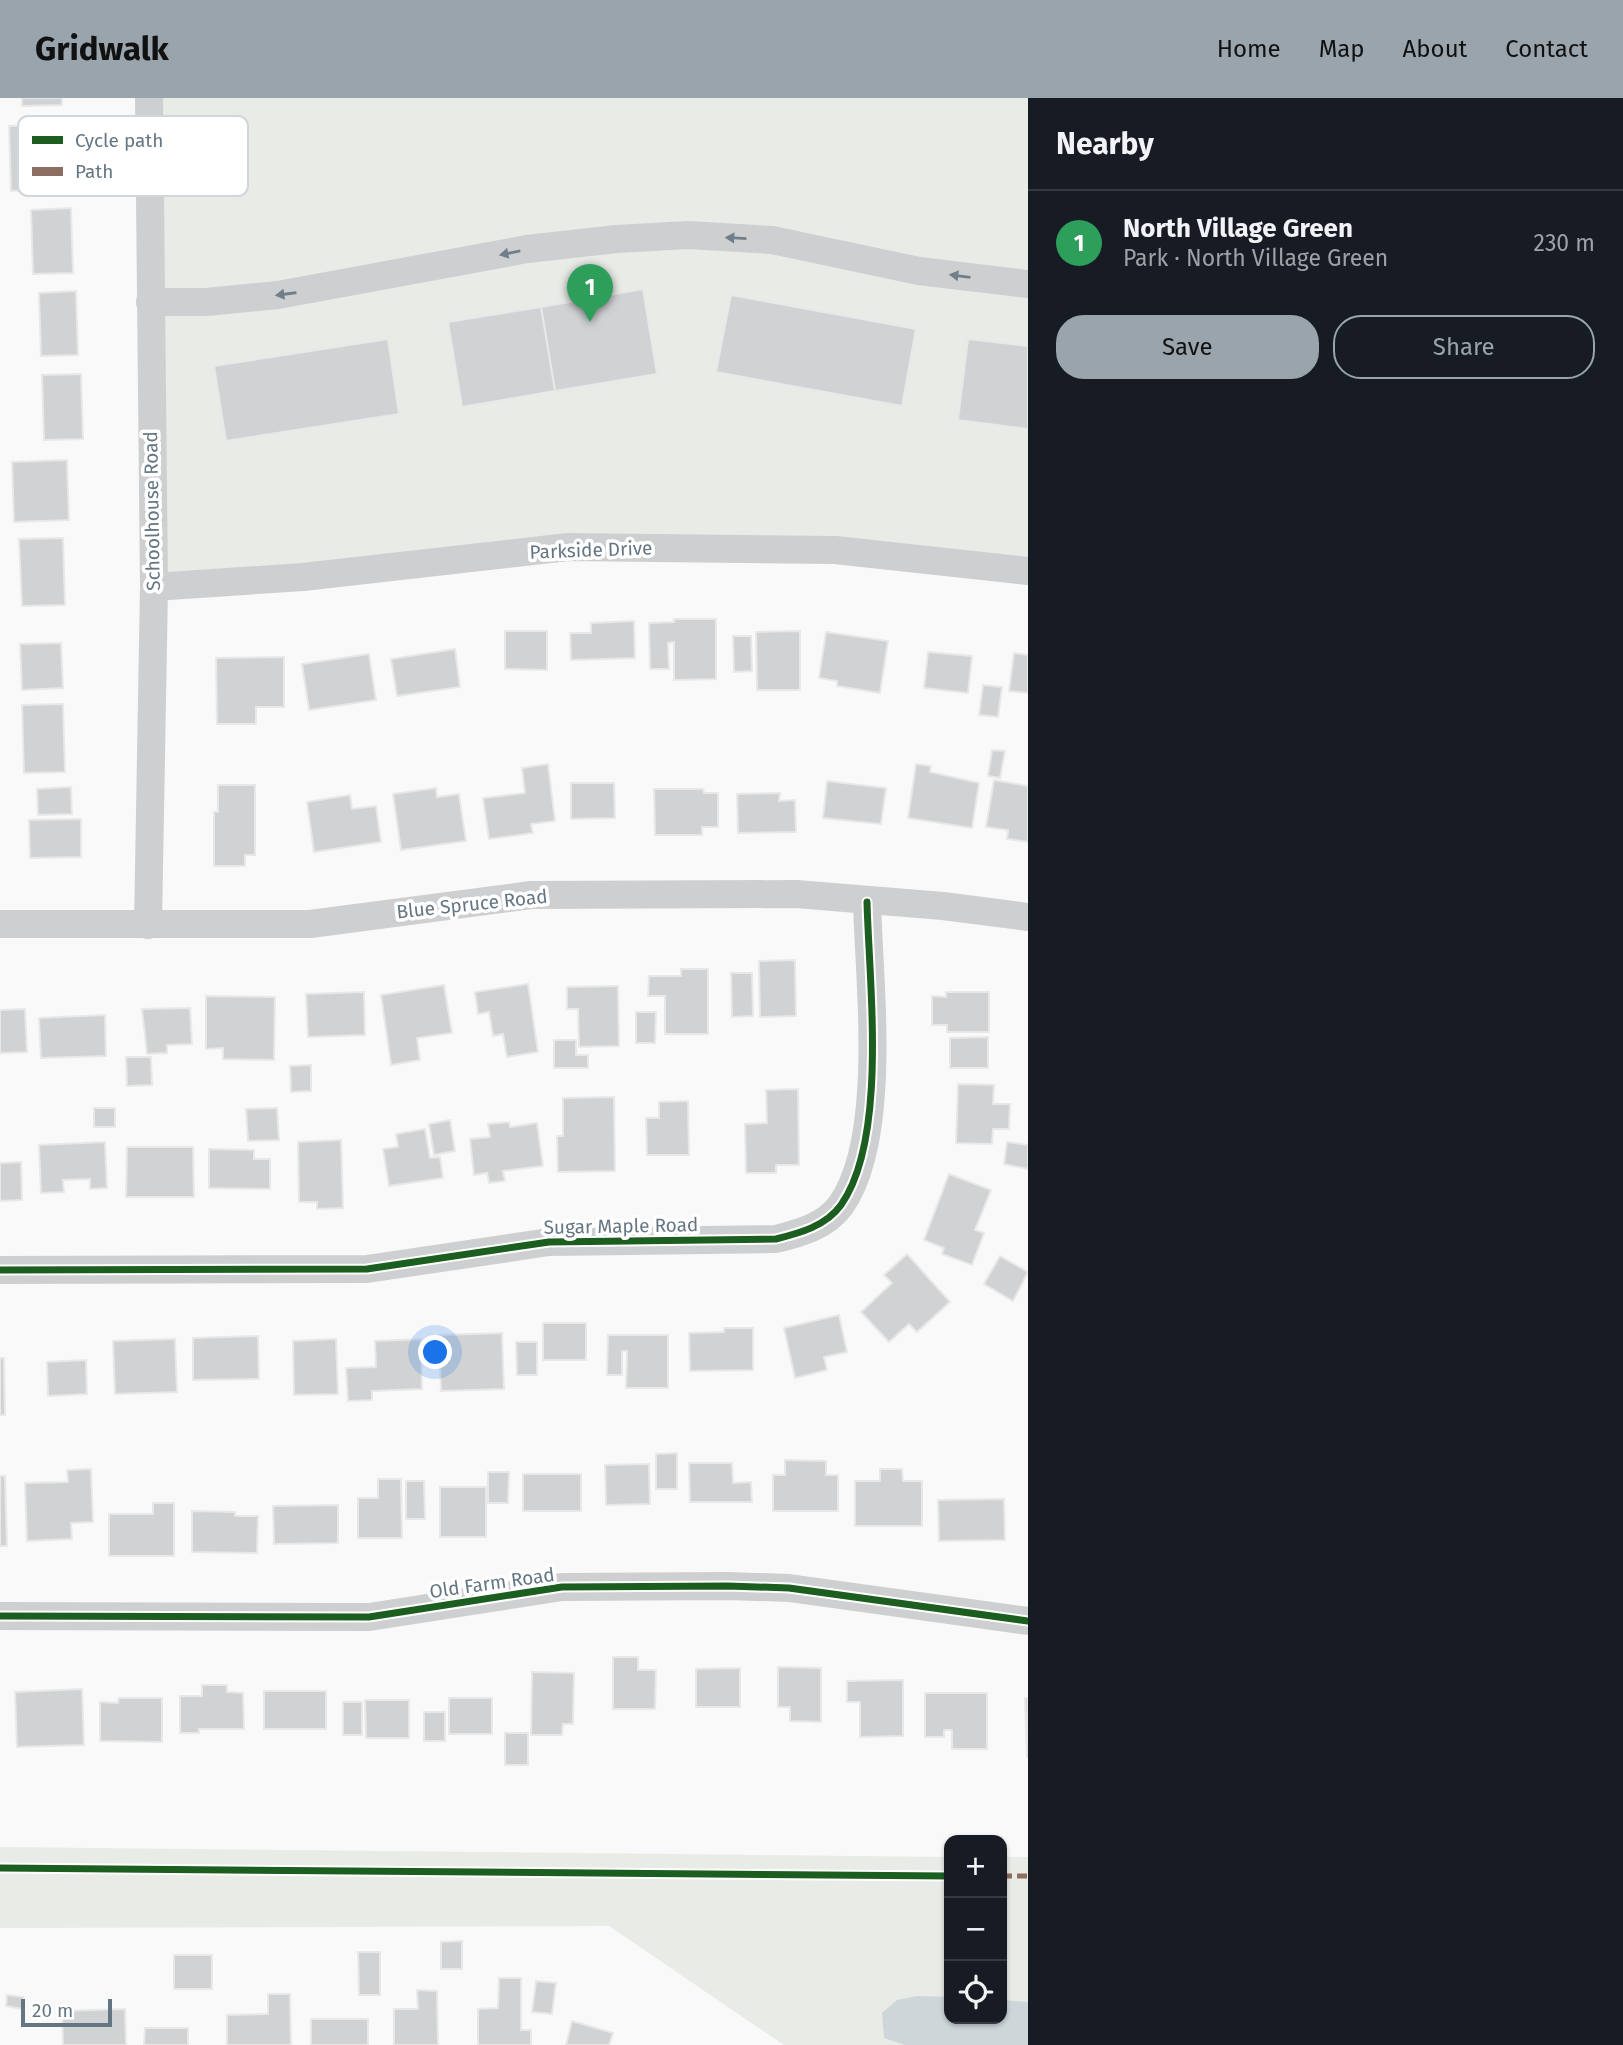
<!DOCTYPE html>
<html lang="en">
<head>
<meta charset="utf-8">
<style>
  body { margin:0; font-family:"Fira Sans",sans-serif; background:#242831; color:#f1f3f6 }
  .controls { position:absolute; right:21px; bottom:21px; display:grid; overflow:hidden; border-radius:14px; box-shadow:0 2px 5px #0004 }
  .controls button { width:63px; height:63px; display:grid; place-items:center; padding:0; border:0; border-bottom:2px solid #363941; background:#171b24; color:#f1f3f6; font:35px sans-serif }
  .scale { position:absolute; left:21px; bottom:18px; width:91px; box-sizing:border-box; padding-left:7px; border:4px solid #657683; border-top:0; font-size:19px; line-height:24px; white-space:nowrap; color:#657683; -webkit-text-stroke:5px #fff; paint-order:stroke }
  .you { position:absolute; left:436px; top:1255px; width:24px; height:24px; margin:-18px; border:5px solid #fff; border-radius:50%; background:#1a73e8; box-shadow:0 0 0 10px #1a73e833 }
  .badge { display:grid; place-items:center; width:46px; height:46px; border-radius:50%; background:#99a4ac; color:#fff; font-size:23px; font-weight:700 }
  .pin { position:absolute; translate:-50% -58px; filter:drop-shadow(0 2px 4px #0008) }
  .pin::after { content:''; position:absolute; top:37px; width:24px; height:21px; background:inherit; clip-path:polygon(0 0,100% 0,50% 100%) }
  .list { margin:0; padding:0; list-style:none }
  h2 { display:flex; justify-content:space-between; align-items:center; height:91px; margin:0; padding:0 28px; font-size:30px }
  h2 small { font-size:23px; font-weight:400; color:#9ea1a6 }
  .list li { display:grid; grid-template-columns:46px 1fr auto; gap:21px; align-items:center; box-sizing:border-box; height:105px; padding:0 28px; border-top:2px solid #363941 }
  .list b { display:block; font-size:26px; white-space:nowrap }
  .list p { margin:0; font-size:23px; white-space:nowrap; color:#9ea1a6 }
  .list em { font-size:23px; font-style:normal; color:#9ea1a6 }
  .actions { display:flex; gap:14px; padding:21px 28px }
  .actions a { flex:1; padding:16px 0; border:2px solid #99a4ac; border-radius:28px; text-align:center; font-size:24px; color:#99a4ac }
  .actions .main { background:#99a4ac; color:#111 }
  .icon { flex:none; width:38px; height:38px; fill:none; stroke:currentColor; stroke-width:2; stroke-linecap:round; stroke-linejoin:round }
  .map { position:relative; flex:none; width:1028px; height:1947px; overflow:hidden }
  header { display:flex; align-items:center; gap:42px; box-sizing:border-box; height:98px; padding:0 35px; background:#99a4ac; color:#111 }
  header strong { font-size:33px }
  nav { display:flex; gap:38px; margin-inline-start:auto; font-size:24px }
  main { display:flex }
  aside { flex:1; background:#171b24 }
  .map>svg:first-child { display:block }
  .green { fill:#e8ebe6 }
  .water { fill:#ced6d9 }
  .building { fill:#d0d2d3; stroke:#e8e8e8; stroke-width:2 }
  .lines { fill:none; stroke-linecap:round; stroke-linejoin:round }
  .minor { stroke:#cecfd0; stroke-width:28 }
  .quiet { stroke:#8d6e63; stroke-width:5; stroke-dasharray:10 5; stroke-linecap:butt }
  .cycleway-casing { stroke:#fff; stroke-width:11 }
  .cycleway { stroke:#1b5e20; stroke-width:7 }
  .oneway { fill:#707f8b }
  .labels { text-anchor:middle; dominant-baseline:central; stroke-width:7; stroke-linejoin:round; paint-order:stroke }
  .street-label { font-size:19px; fill:#657683; stroke:#fff }
  .key { fill:#fff; stroke:#d1d6da; stroke-width:2 }
  .key-label { font-size:19px; fill:#657683 }
</style>
</head>
<body>
<header>
<strong>Gridwalk</strong>
<nav><a>Home</a><a>Map</a><a>About</a><a>Contact</a></nav>
</header>
<main>
<div class="map">
<svg width="1028" height="1947" viewBox="0 0 1028 1947">
  <rect width="100%" height="100%" fill="#f9f9f9"/>
  <g class="green">
    <polygon points="150,0 1028,0 1028,469 511,452 154,489"/>
    <polygon points="0,1749 949,1759 949,1921 1002,1921 1002,1759 1028,1759 1028,1947 784,1947 609,1828 0,1830"/>
  </g>
  <polygon class="water" points="917,1898 949,1899 949,1921 1002,1921 1002,1902 1028,1904 1028,1947 905,1947 884,1940 882,1915 897,1902"/>
  <g class="building">
    <polygon points="22,0 62,0 62,7 22,8"/>
    <polygon points="56,27 59,91 11,93 9,28"/>
    <polygon points="71,110 73,175 33,176 31,112"/>
    <polygon points="643,191 657,276 555,293 541,209"/>
    <polygon points="76,193 78,257 41,258 39,195"/>
    <polygon points="731,197 916,231 902,308 716,274"/>
    <polygon points="541,209 555,293 462,309 448,224"/>
    <polygon points="388,241 399,316 226,343 214,268"/>
    <polygon points="968,241 1028,248 1028,331 958,322"/>
    <polygon points="81,276 83,341 44,342 42,277"/>
    <polygon points="67,362 69,422 14,424 12,364"/>
    <polygon points="63,440 65,507 22,508 19,441"/>
    <polygon points="674,521 716,521 716,581 674,582 674,544 668,545 669,571 650,571 649,525 674,524"/>
    <polygon points="634,523 635,560 571,562 570,535 591,535 591,525"/>
    <polygon points="505,533 547,533 547,572 505,571"/>
    <polygon points="800,533 800,592 757,592 756,534"/>
    <polygon points="826,534 888,543 880,595 837,588 837,583 819,580"/>
    <polygon points="733,538 751,538 752,573 734,574"/>
    <polygon points="61,545 63,590 22,592 20,546"/>
    <polygon points="455,551 460,589 397,598 391,561"/>
    <polygon points="928,554 972,558 968,595 924,590"/>
    <polygon points="1014,555 1028,557 1028,595 1009,593"/>
    <polygon points="369,556 376,602 309,612 302,566"/>
    <polygon points="284,559 284,609 256,609 256,626 217,626 216,560"/>
    <polygon points="983,587 1002,589 998,619 979,617"/>
    <polygon points="63,606 65,674 24,675 22,607"/>
    <polygon points="992,652 1005,653 1000,680 988,678"/>
    <polygon points="548,666 555,723 531,726 533,735 489,741 483,700 525,695 522,670"/>
    <polygon points="916,666 931,668 930,674 979,685 972,730 908,720"/>
    <polygon points="994,682 1028,688 1028,744 1007,741 1008,732 986,729"/>
    <polygon points="827,683 886,690 881,726 823,720"/>
    <polygon points="571,685 614,685 615,720 571,721"/>
    <polygon points="218,687 255,687 255,757 245,757 245,768 214,768 214,714 218,714"/>
    <polygon points="71,689 72,716 38,717 37,691"/>
    <polygon points="436,690 437,699 459,696 466,743 401,752 393,696"/>
    <polygon points="654,691 703,691 704,695 718,695 718,729 702,729 702,737 655,737"/>
    <polygon points="780,695 779,703 795,702 796,734 738,735 737,696"/>
    <polygon points="350,697 352,711 376,708 381,744 314,754 307,704"/>
    <polygon points="81,721 81,759 30,760 29,722"/>
    <polygon points="795,862 796,918 760,919 759,863"/>
    <polygon points="681,871 708,871 708,936 665,936 665,898 648,898 649,878 681,878"/>
    <polygon points="731,875 752,875 753,918 732,919"/>
    <polygon points="528,886 538,954 507,959 503,936 493,938 489,914 478,916 475,894"/>
    <polygon points="444,887 452,935 417,940 420,962 391,967 381,897"/>
    <polygon points="618,888 619,948 579,949 578,911 567,911 567,889"/>
    <polygon points="364,894 365,937 308,939 306,896"/>
    <polygon points="946,894 989,894 989,934 947,934 947,927 932,927 932,898 946,899"/>
    <polygon points="206,898 275,899 274,962 223,961 223,950 206,951"/>
    <polygon points="190,910 192,946 167,947 167,955 147,956 142,911"/>
    <polygon points="25,911 27,954 0,955 0,912"/>
    <polygon points="636,914 656,914 655,945 636,945"/>
    <polygon points="105,917 106,958 41,960 39,920"/>
    <polygon points="988,939 988,970 950,970 950,940"/>
    <polygon points="554,942 576,942 576,957 588,957 588,970 554,970"/>
    <polygon points="126,959 151,959 152,987 127,988"/>
    <polygon points="311,967 311,993 291,994 290,968"/>
    <polygon points="958,986 994,987 993,1006 1010,1006 1009,1031 993,1031 992,1046 956,1045"/>
    <polygon points="798,991 799,1067 776,1067 776,1075 746,1075 745,1026 767,1025 766,992"/>
    <polygon points="614,999 615,1073 558,1074 557,1038 563,1038 563,1000"/>
    <polygon points="688,1003 689,1057 647,1057 646,1020 659,1020 659,1004"/>
    <rect x="94" y="1010" width="21" height="19"/>
    <polygon points="277,1010 279,1042 248,1043 246,1011"/>
    <polygon points="450,1022 455,1053 434,1057 429,1026"/>
    <polygon points="509,1024 510,1029 537,1025 543,1068 503,1073 505,1083 489,1085 487,1075 474,1077 470,1041 490,1039 488,1026"/>
    <polygon points="425,1031 430,1060 440,1059 443,1080 389,1088 383,1051 398,1049 396,1036"/>
    <polygon points="341,1042 343,1110 317,1111 317,1104 299,1104 298,1044"/>
    <polygon points="105,1044 107,1090 90,1091 90,1081 63,1082 64,1094 41,1095 39,1047"/>
    <polygon points="1007,1044 1028,1047 1028,1071 1004,1066"/>
    <polygon points="127,1049 193,1049 194,1099 126,1099"/>
    <polygon points="209,1051 254,1052 254,1061 270,1061 270,1091 209,1090"/>
    <polygon points="21,1064 22,1102 0,1103 0,1065"/>
    <polygon points="949,1076 991,1092 975,1132 984,1135 972,1167 942,1156 944,1150 924,1142"/>
    <polygon points="907,1156 950,1204 917,1234 909,1226 889,1244 861,1214 892,1185 884,1177"/>
    <polygon points="1000,1158 1028,1174 1013,1203 984,1186"/>
    <polygon points="839,1217 847,1254 824,1259 827,1272 795,1280 784,1230"/>
    <rect x="543" y="1225" width="43" height="37"/>
    <polygon points="724,1230 753,1230 753,1272 690,1273 689,1235 724,1234"/>
    <polygon points="502,1235 504,1291 441,1293 439,1237"/>
    <polygon points="608,1237 668,1237 668,1290 626,1290 627,1253 622,1253 622,1277 607,1277"/>
    <polygon points="258,1238 259,1281 193,1282 193,1240"/>
    <polygon points="175,1241 177,1294 115,1296 113,1243"/>
    <polygon points="336,1241 338,1296 294,1297 293,1243"/>
    <polygon points="421,1241 422,1291 372,1293 372,1302 348,1303 346,1270 376,1269 375,1243"/>
    <polygon points="516,1244 537,1244 537,1277 517,1277"/>
    <polygon points="0,1260 4,1260 5,1317 0,1317"/>
    <polygon points="86,1262 87,1296 48,1298 47,1264"/>
    <polygon points="677,1355 677,1391 656,1391 656,1356"/>
    <polygon points="785,1362 826,1363 826,1377 838,1377 838,1413 773,1413 773,1377 785,1377"/>
    <polygon points="689,1365 732,1365 733,1385 751,1384 752,1404 690,1404"/>
    <polygon points="649,1366 650,1406 606,1407 605,1367"/>
    <polygon points="91,1371 93,1424 71,1425 72,1441 27,1443 25,1385 68,1384 67,1372"/>
    <polygon points="880,1371 902,1371 903,1383 922,1383 922,1428 855,1428 855,1383 880,1383"/>
    <polygon points="488,1374 509,1374 508,1405 488,1405"/>
    <rect x="523" y="1376" width="58" height="37"/>
    <polygon points="0,1378 5,1378 7,1448 0,1448"/>
    <polygon points="378,1381 401,1381 402,1440 358,1440 358,1400 378,1400"/>
    <polygon points="406,1383 424,1383 425,1421 406,1421"/>
    <rect x="440" y="1389" width="46" height="50"/>
    <polygon points="1004,1401 1005,1442 939,1443 938,1402"/>
    <polygon points="153,1405 174,1405 174,1458 109,1458 109,1416 153,1416"/>
    <polygon points="338,1407 338,1445 274,1446 273,1408"/>
    <polygon points="192,1413 235,1414 235,1418 258,1418 257,1455 192,1454"/>
    <polygon points="613,1559 638,1559 638,1572 656,1572 655,1611 613,1611"/>
    <polygon points="778,1569 821,1570 821,1624 790,1623 790,1609 778,1609"/>
    <polygon points="740,1570 740,1609 696,1609 696,1571"/>
    <polygon points="532,1574 574,1575 573,1626 563,1626 562,1637 531,1637"/>
    <polygon points="903,1582 903,1638 860,1639 860,1604 847,1604 847,1583"/>
    <polygon points="202,1587 227,1587 227,1594 243,1595 244,1631 199,1631 199,1635 180,1635 180,1598 202,1598"/>
    <polygon points="82,1591 84,1647 17,1649 15,1594"/>
    <rect x="264" y="1593" width="62" height="38"/>
    <polygon points="925,1595 987,1595 987,1651 952,1651 952,1632 944,1632 944,1639 925,1639"/>
    <polygon points="119,1600 162,1600 162,1644 100,1643 100,1604 118,1605"/>
    <rect x="449" y="1600" width="43" height="36"/>
    <polygon points="1025,1600 1028,1600 1028,1659 1027,1659"/>
    <polygon points="365,1602 409,1602 409,1640 366,1640"/>
    <rect x="343" y="1604" width="19" height="33"/>
    <rect x="424" y="1614" width="21" height="29"/>
    <rect x="505" y="1635" width="23" height="32"/>
    <polygon points="462,1843 462,1871 441,1871 441,1844"/>
    <polygon points="358,1854 380,1854 380,1897 359,1897"/>
    <rect x="174" y="1857" width="38" height="34"/>
    <polygon points="499,1880 521,1880 521,1932 531,1932 531,1947 478,1947 478,1911 498,1910"/>
    <polygon points="536,1883 556,1885 552,1916 532,1914"/>
    <polygon points="417,1892 437,1893 438,1947 394,1947 394,1911 418,1911"/>
    <polygon points="268,1896 290,1896 291,1947 227,1947 227,1917 268,1916"/>
    <polygon points="7,1897 23,1899 22,1911 6,1908"/>
    <polygon points="125,1911 126,1947 63,1947 62,1913"/>
    <rect x="311" y="1921" width="57" height="26"/>
    <polygon points="572,1923 613,1935 609,1947 566,1947"/>
    <polygon points="145,1930 188,1930 188,1947 144,1947"/>
  </g>
  <g class="lines">
    <g class="minor">
      <polyline points="150,204 206,204 278,197 527,151 617,141 688,137 772,142 919,173 1028,186"/>
      <polyline points="154,489 303,479 568,449 835,452 1028,473"/>
      <polyline points="0,826 310,826 531,797 796,796 943,808 1028,819"/>
      <polyline points="148,827 154,489 149,0"/>
      <path d="M0,1172L367,1171L549,1144L776,1141C800,1135 826,1128 841,1107C888,1040 869,885 867,804"/>
      <polyline points="0,1518 369,1519 562,1489 728,1488 789,1490 1028,1523"/>
    </g>
    <polyline class="quiet" points="1002,1778 1028,1778"/>
    <defs>
      <g id="cycleway">
        <path d="M0,1172L367,1171L549,1144L776,1141C800,1135 826,1128 841,1107C888,1040 869,885 867,804"/>
        <polyline points="0,1518 369,1519 562,1489 728,1488 789,1490 1028,1523"/>
        <polyline points="0,1770 949,1778"/>
      </g>
    </defs>
    <use href="#cycleway" class="cycleway-casing"/>
    <use href="#cycleway" class="cycleway"/>
  </g>
  <defs><path id="oneway-solid" d="M-6-.8H1V-3.2L6.5 0L1 3.2V.8H-6Z" transform="scale(1.75)"/></defs>
  <g class="oneway">
    <use href="#oneway-solid" transform="translate(736 140) rotate(-177)"/>
    <use href="#oneway-solid" transform="translate(510 155) rotate(169)"/>
    <use href="#oneway-solid" transform="translate(960 178) rotate(-173)"/>
    <use href="#oneway-solid" transform="translate(286 196) rotate(172)"/>
  </g>
  <g class="labels">
    <g class="street-label">
      <text transform="translate(152 413) rotate(-91)">Schoolhouse Road</text>
      <text transform="translate(591 452) rotate(-2)">Parkside Drive</text>
      <text transform="translate(472 806) rotate(-6)">Blue Spruce Road</text>
      <text transform="translate(621 1128) rotate(-1)">Sugar Maple Road</text>
      <text transform="translate(492 1485) rotate(-8)">Old Farm Road</text>
    </g>
  </g>
  <rect x="18" y="18" width="230" height="80" rx="10" class="key"/>
  <rect x="32" y="38" width="31" height="8" fill="#1b5e20"/>
  <rect x="32" y="69" width="31" height="9" fill="#8d6e63"/>
  <g class="key-label">
    <text x="75" y="49">Cycle path</text>
    <text x="75" y="80">Path</text>
  </g>
</svg>
<div class="controls">
<button>+</button>
<button>−</button>
<button><svg class="icon" aria-label="locate" viewBox="0 0 24 24"><circle cx="12" cy="12" r="6"/><path d="M12 2v4M12 18v4M2 12h4M18 12h4"/></svg></button>
</div>
<div class="scale">20 m</div>
<div class="you"></div>
<div class="pin badge" style="left:590px;top:224px;background:#2e9e5b">1</div>
</div>
<aside>
<h2>Nearby<small></small></h2>
<ul class="list">
<li><span class="badge" style="background:#2e9e5b">1</span><div><b>North Village Green</b><p>Park · North Village Green</p></div><em>230 m</em></li>
</ul>
<div class="actions"><a class="main">Save</a><a>Share</a></div>
</aside>
</main>
</body>
</html>
